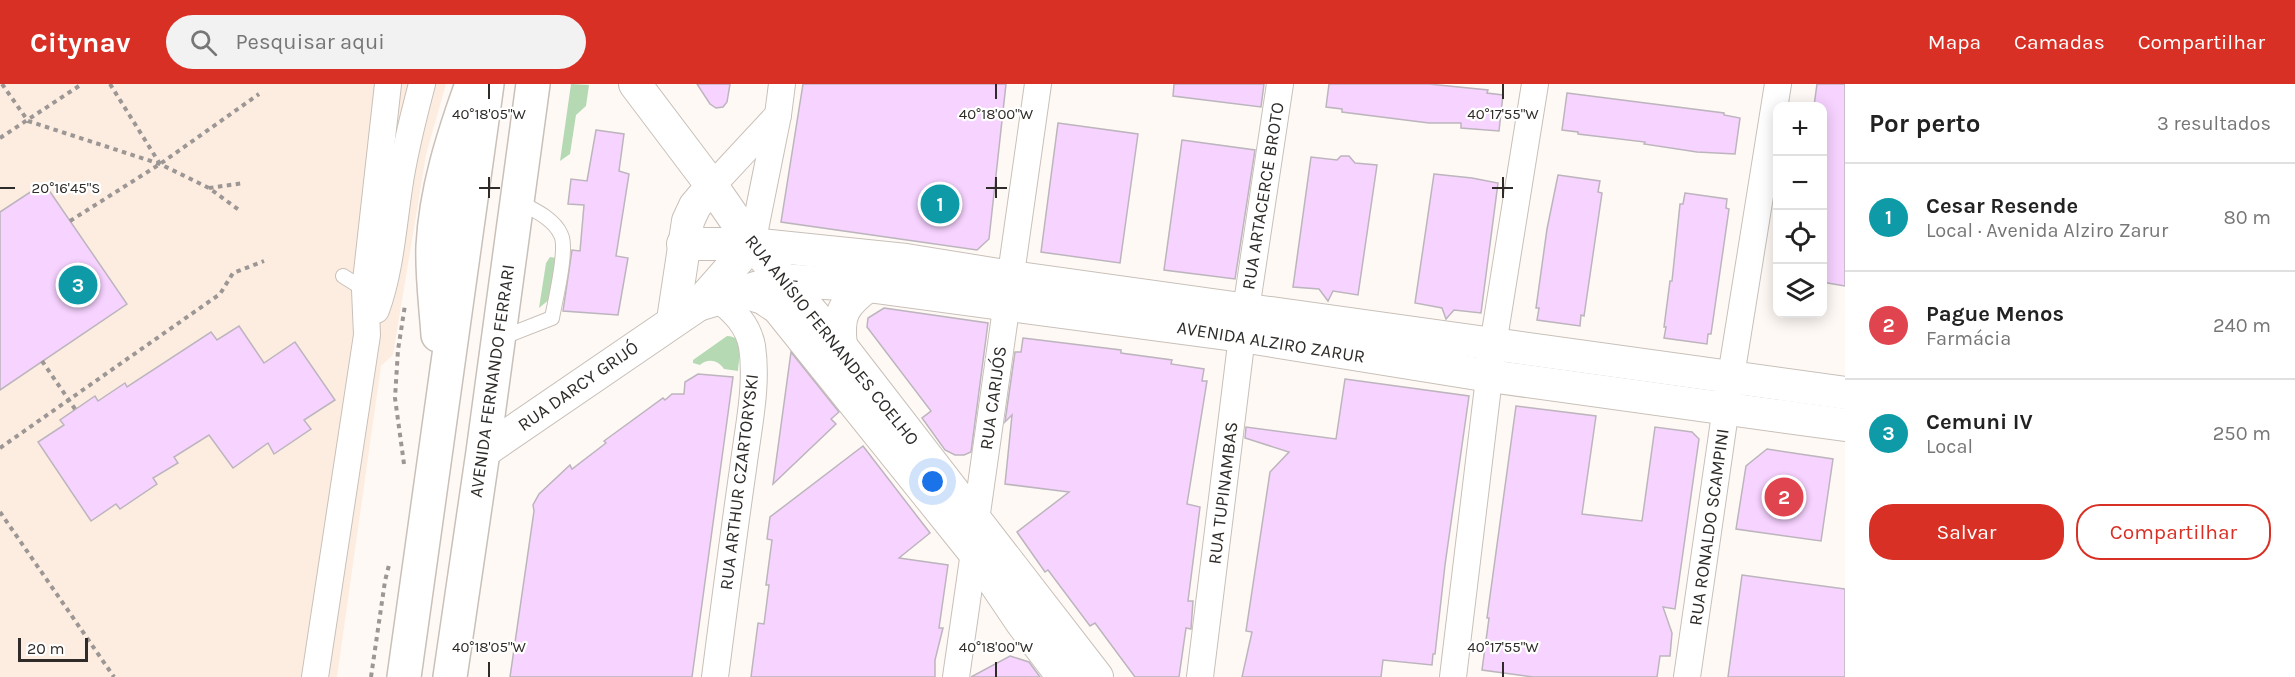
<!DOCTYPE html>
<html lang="pt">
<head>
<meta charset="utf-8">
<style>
  body { margin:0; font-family:Karla,sans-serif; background:#f2f2f2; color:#222 }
  .controls { position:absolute; right:18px; top:18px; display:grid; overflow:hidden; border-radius:12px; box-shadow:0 3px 15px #0003 }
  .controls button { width:54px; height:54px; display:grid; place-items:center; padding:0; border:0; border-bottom:2px solid #e0e0e0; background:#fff; color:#222; font:30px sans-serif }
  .scale { position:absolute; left:18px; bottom:15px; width:70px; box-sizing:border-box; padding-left:6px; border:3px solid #2e2b28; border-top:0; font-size:16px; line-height:21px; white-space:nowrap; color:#2e2b28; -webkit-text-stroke:4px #fff; paint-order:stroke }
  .you { position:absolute; left:933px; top:398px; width:21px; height:21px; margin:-15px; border:4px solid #fff; border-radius:50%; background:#1a73e8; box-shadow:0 0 0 9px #1a73e833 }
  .badge { display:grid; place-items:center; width:39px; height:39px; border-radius:50%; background:#d93025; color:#fff; font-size:20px; font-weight:700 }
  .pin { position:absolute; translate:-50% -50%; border:3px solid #fff; box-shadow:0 2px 6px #0006 }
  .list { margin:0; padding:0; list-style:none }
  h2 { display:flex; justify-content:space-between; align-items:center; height:78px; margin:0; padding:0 24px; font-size:26px }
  h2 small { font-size:20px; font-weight:400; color:#767676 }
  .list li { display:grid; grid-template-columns:39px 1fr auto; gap:18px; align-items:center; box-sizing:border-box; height:108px; padding:0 24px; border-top:2px solid #e0e0e0 }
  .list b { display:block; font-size:22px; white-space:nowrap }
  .list p { margin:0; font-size:20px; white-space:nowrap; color:#767676 }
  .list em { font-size:20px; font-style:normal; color:#767676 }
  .actions { display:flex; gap:12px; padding:18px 24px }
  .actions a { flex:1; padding:14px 0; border:2px solid #d93025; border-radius:24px; text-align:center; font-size:21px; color:#d93025 }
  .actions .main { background:#d93025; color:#fff }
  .icon { flex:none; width:33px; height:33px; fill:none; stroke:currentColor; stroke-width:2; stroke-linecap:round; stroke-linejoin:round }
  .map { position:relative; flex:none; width:1845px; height:593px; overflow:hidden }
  header { display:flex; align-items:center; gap:36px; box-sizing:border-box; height:84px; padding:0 30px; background:#d93025; color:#fff }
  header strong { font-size:28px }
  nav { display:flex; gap:33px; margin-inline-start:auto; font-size:21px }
  .search { width:420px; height:54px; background:#f2f2f2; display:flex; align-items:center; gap:15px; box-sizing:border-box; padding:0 21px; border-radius:33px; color:#767676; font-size:22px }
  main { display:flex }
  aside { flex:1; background:#fff }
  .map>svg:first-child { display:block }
  .built { fill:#fdede1 }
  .green { fill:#b5dab3 }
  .building { fill:#f7d3ff; stroke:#bcb5bd; stroke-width:1.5 }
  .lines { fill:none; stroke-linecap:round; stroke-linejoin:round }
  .service-casing { stroke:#c8c0b9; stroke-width:16 }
  .minor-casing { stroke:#c8c0b9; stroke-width:28 }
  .tertiary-casing { stroke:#c8c0b9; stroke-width:34 }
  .primary-casing { stroke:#c8c0b9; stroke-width:36 }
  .path { stroke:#9c9794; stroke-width:4; stroke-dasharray:4.5 4.5; stroke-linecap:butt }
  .service { stroke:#fff; stroke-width:14 }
  .minor { stroke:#fff; stroke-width:26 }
  .tertiary { stroke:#fff; stroke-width:32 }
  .primary { stroke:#fff; stroke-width:33 }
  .ticks { fill:none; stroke:#2e2b28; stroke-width:2 }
  .labels { text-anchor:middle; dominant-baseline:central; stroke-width:4.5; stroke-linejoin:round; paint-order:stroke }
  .street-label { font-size:18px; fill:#2e2b28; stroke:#fff }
  .ticks-label { font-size:15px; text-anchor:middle; fill:#2e2b28; stroke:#fff; stroke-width:4.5; stroke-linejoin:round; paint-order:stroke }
</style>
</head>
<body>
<header>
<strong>Citynav</strong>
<div class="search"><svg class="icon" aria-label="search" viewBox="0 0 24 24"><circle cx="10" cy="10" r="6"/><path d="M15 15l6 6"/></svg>Pesquisar aqui</div>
<nav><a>Mapa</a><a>Camadas</a><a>Compartilhar</a></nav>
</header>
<main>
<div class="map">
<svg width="1845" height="593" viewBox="0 0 1845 593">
  <rect width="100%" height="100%" fill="#fff9f5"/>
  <polygon class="built" points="0,0 446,0 426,71 393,271 381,282 337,593 0,593"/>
  <g class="green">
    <polygon points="571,0 589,1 586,22 576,31 570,70 560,77"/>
    <polygon points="550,173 557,174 550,215 539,224 546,179"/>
    <path d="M727,252C745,252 739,274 738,287L724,285C718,276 708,274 700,281L693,279V276Z"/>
  </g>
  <g class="building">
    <polygon points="697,0 730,0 727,18 723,23 716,24 710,20"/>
    <polygon points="803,0 1006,0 989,155 977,166 781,138"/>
    <polygon points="1174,0 1264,0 1261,23 1173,12"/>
    <polygon points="1329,0 1429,0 1488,6 1487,9 1503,11 1499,47 1461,44 1461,39 1429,39 1342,28 1342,25 1326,23"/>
    <polygon points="1817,0 1845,0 1845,202 1822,198 1822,22 1814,22"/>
    <polygon points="1567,9 1724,29 1724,31 1740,34 1735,70 1697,68 1644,60 1645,58 1578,50 1578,48 1562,46"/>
    <polygon points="1058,39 1138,50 1120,179 1041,168"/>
    <polygon points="596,46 624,50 619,87 629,90 616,172 628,174 618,231 563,227 572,166 580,167 584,121 568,120 571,95 587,97"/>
    <polygon points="1182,56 1255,66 1235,195 1164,186"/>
    <polygon points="1341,72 1349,72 1355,79 1377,81 1358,211 1333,207 1328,217 1319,205 1293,203 1311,73 1337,76"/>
    <polygon points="1434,90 1472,94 1498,99 1481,229 1454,226 1446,235 1442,224 1415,219"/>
    <polygon points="1558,91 1600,97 1598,108 1602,109 1584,232 1581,231 1580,242 1537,236 1539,224 1536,224 1547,145"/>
    <polygon points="44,99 127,220 0,306 0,128"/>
    <polygon points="1685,109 1727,115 1726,124 1729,125 1711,250 1708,250 1707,260 1664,254 1666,243 1664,243 1670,197 1672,197 1680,120 1683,120"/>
    <polygon points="884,224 988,239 971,368 964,371 955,371 945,366 922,334 931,327 867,243 868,234"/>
    <polygon points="239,242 264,279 295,258 335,316 304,336 311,345 274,370 268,359 233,384 209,351 174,373 178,379 153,394 157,400 120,425 116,420 91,437 38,358 64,341 60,336 95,312 98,317 125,299 127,303 211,248 217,256"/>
    <polygon points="1023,254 1121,266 1121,269 1172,276 1171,280 1204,285 1202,297 1207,297 1187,420 1200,423 1188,517 1193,517 1191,545 1186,544 1179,593 1135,593 1095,539 1090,542 1048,486 1045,488 1017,448 1069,408 1005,400 1012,331 1005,338 1015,268 1021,268"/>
    <polygon points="791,268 839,328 831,335 836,340 773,400"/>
    <polygon points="698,290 733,293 692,593 510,593 534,427 533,421 539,410 570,381 572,385 606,359 604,357 663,314 665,316 672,310 684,310 685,298"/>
    <polygon points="1345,295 1469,312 1445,481 1435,570 1433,570 1432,581 1383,576 1381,593 1242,593 1252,548 1246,547 1270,388 1289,368 1245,354 1246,343 1336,355"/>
    <polygon points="1516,322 1596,332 1582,430 1642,437 1655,343 1692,348 1699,355 1675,525 1663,523 1672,549 1670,572 1660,572 1657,593 1533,593 1482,586 1489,534 1487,534"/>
    <polygon points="863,362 930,449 899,474 948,481 939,544 943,544 935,576 935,593 751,593 758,539 764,540 769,501 766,501 772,456 767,455 770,433"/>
    <polygon points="1767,365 1833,375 1821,457 1736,445 1746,382"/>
    <polygon points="1742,491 1845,505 1845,593 1728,593"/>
    <polygon points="1010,572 1029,578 1040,593 971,593"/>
  </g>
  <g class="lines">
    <defs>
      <g id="service">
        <polyline points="343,192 367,207"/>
        <path d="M501,254L552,234C555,217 568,165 561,151C554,134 532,125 517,117"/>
      </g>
      <g id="minor">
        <polyline points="712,102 778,31"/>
        <polyline points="752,160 778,31 782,0"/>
        <path d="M376,226C390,188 393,144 399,104C404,69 413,34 422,0"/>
        <polyline points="976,436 1038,0"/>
        <polyline points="315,593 367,251 365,206 388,0"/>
        <path d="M715,593C724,524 733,454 743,385C748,345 758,301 752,262C748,241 734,227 718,215"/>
        <polyline points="956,593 974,468"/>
        <polyline points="1200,593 1242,252 1280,0"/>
        <polyline points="1453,593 1493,261 1535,0"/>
        <polyline points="1687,593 1726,323 1778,0"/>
      </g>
      <g id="tertiary">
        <polyline points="635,0 712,102 752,160 841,262 1097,593"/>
        <polyline points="683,160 752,160 906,176 1011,193 1845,309"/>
        <polyline points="741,207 763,214 778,224 974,468 1022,539 1063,593"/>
        <polyline points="698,221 782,196 868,202 1242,252 1490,292 1845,341"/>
        <polyline points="673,236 688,137 695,122 712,102"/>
        <path d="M841,262C837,231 843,220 868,202"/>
        <polyline points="483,368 698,221 752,160"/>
      </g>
      <g id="primary">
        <path d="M438,251C436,221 432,192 433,162C436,106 453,53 472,0"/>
        <polyline points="404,593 487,0"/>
        <polyline points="450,593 483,368 533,0"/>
      </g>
    </defs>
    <use href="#service" class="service-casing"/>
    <use href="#minor" class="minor-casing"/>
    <use href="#tertiary" class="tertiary-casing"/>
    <use href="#primary" class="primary-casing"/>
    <g class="path">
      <polyline points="2,0 28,37 160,80 209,104 239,126"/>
      <polyline points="110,0 160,80"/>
      <polyline points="0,54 82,0"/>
      <polyline points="209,104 244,99"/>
      <polyline points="70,137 160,80 259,10"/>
      <polyline points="42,277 75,325"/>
      <polyline points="0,364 220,210 233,189 264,177"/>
      <polyline points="404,380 395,314 398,266 405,221"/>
      <polyline points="0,428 114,593"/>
      <polyline points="371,593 385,497 389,481"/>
    </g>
    <use href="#service" class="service"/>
    <use href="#minor" class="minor"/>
    <use href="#tertiary" class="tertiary"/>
    <use href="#primary" class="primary"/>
  </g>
  <path class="ticks" d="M489,0V15M996,0V15M1503,0V15M489,93V114M996,93V114M1503,93V114M0,104H15M479,104H500M986,104H1007M1492,104H1513M489,578V593M996,578V593M1503,578V593"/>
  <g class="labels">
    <g class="street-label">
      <text transform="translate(1263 112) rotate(-81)">RUA ARTACERCE BROTO</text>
      <text transform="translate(832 256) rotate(51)">RUA ANÍSIO FERNANDES COELHO</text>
      <text transform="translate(1271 258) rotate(9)">AVENIDA ALZIRO ZARUR</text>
      <text transform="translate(492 297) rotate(-82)">AVENIDA FERNANDO FERRARI</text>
      <text transform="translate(578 302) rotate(-35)">RUA DARCY GRIJÓ</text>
      <text transform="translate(993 314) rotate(-82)">RUA CARIJÓS</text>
      <text transform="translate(739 398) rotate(-83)">RUA ARTHUR CZARTORYSKI</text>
      <text transform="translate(1223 409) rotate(-83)">RUA TUPINAMBAS</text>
      <text transform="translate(1709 443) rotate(-82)">RUA RONALDO SCAMPINI</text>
    </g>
  </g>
  <g class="ticks-label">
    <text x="489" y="35">40°18'05"W</text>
    <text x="996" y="35">40°18'00"W</text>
    <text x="1503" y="35">40°17'55"W</text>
    <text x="66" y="109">20°16'45"S</text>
    <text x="489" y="568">40°18'05"W</text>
    <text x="996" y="568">40°18'00"W</text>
    <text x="1503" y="568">40°17'55"W</text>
  </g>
</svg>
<div class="controls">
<button>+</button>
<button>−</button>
<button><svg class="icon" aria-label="locate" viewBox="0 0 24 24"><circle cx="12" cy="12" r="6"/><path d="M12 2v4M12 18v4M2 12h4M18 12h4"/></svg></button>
<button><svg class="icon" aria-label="layers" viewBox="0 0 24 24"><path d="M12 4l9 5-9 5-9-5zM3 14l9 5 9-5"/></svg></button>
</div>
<div class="scale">20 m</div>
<div class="you"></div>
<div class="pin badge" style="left:940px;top:120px;background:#0f9aa8">1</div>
<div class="pin badge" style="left:1784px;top:413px;background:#e0444e">2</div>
<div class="pin badge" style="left:78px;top:201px;background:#0f9aa8">3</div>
</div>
<aside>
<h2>Por perto<small>3 resultados</small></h2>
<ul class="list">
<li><span class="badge" style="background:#0f9aa8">1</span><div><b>Cesar Resende</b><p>Local · Avenida Alziro Zarur</p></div><em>80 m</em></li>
<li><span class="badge" style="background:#e0444e">2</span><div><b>Pague Menos</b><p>Farmácia</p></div><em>240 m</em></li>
<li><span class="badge" style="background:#0f9aa8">3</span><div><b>Cemuni IV</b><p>Local</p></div><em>250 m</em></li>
</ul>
<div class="actions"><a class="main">Salvar</a><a>Compartilhar</a></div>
</aside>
</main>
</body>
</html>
